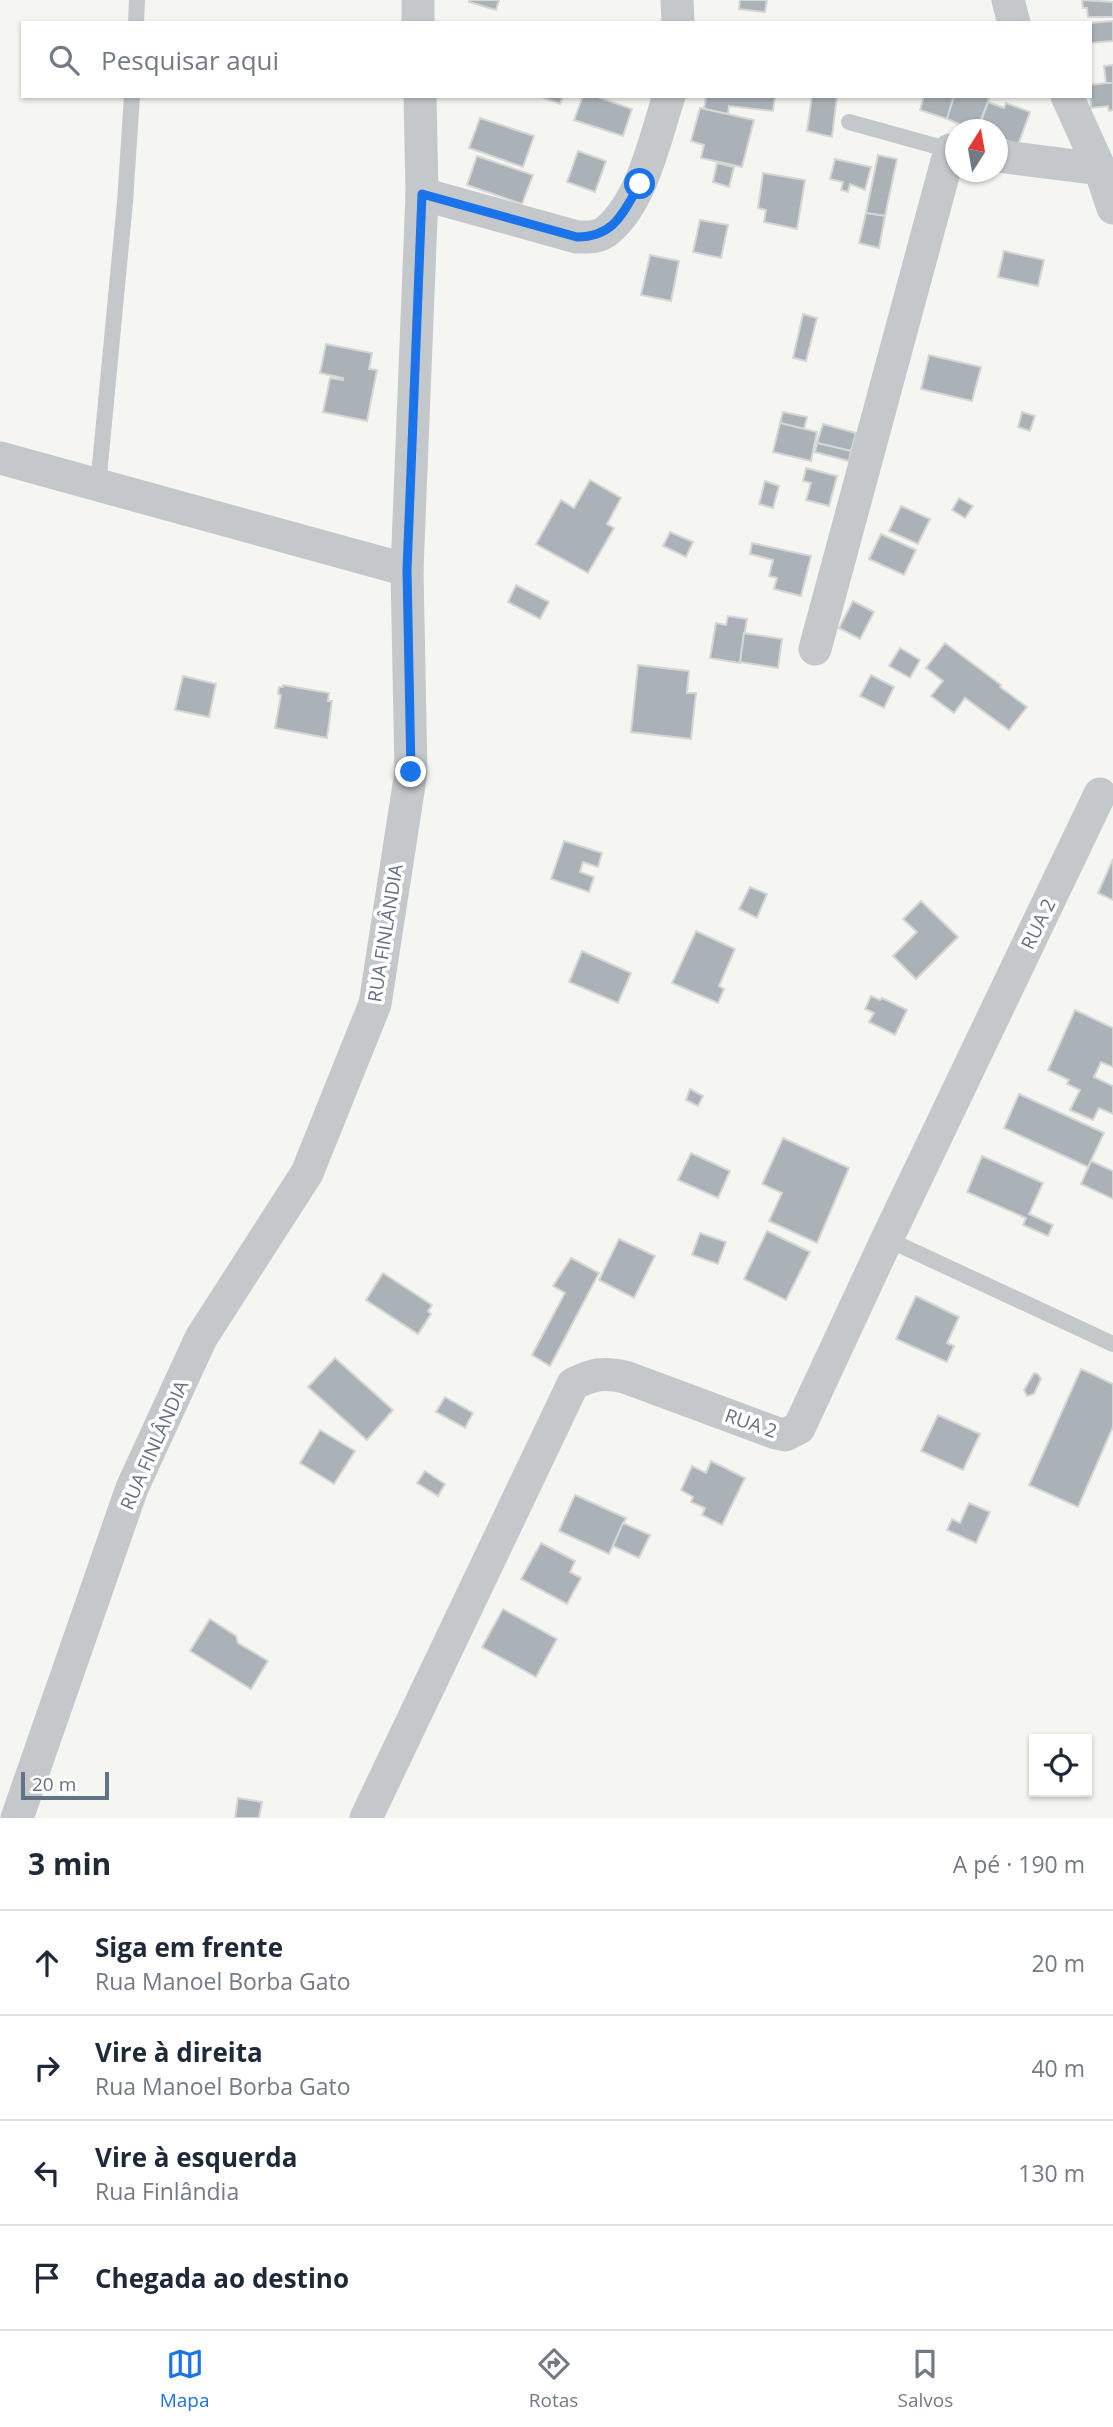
<!DOCTYPE html>
<html lang="pt">
<head>
<meta charset="utf-8">
<style>
  body { margin:0; font-family:"Open Sans",sans-serif; background:#f2f2f3; color:#1f2937 }
  .controls { position:absolute; right:21px; bottom:21px; display:grid; overflow:hidden; border-radius:0px; box-shadow:0 2px 5px #0004 }
  .controls button { width:63px; height:63px; display:grid; place-items:center; padding:0; border:0; border-bottom:2px solid #e0e1e3; background:#fff; color:#1f2937; font:35px sans-serif }
  .compass { position:absolute; left:945px; top:119px; width:63px; height:63px; border-radius:50%; background:#fff; box-shadow:0 2px 5px #0004; rotate:11deg }
  .scale { position:absolute; left:21px; bottom:18px; width:88px; box-sizing:border-box; padding-left:7px; border:4px solid #637284; border-top:0; font-size:19px; line-height:24px; white-space:nowrap; color:#637284; -webkit-text-stroke:5px #fff; paint-order:stroke }
  .stop { position:absolute; width:21px; height:21px; margin:-16px; border:5px solid #1a73e8; border-radius:50%; background:#fff }
  .stop.end { background:#1a73e8; border-color:#fff; box-shadow:0 2px 7px #0008 }
  .list { margin:0; padding:0; list-style:none }
  h2 { display:flex; justify-content:space-between; align-items:center; height:91px; margin:0; padding:0 28px; font-size:30px }
  h2 small { font-size:23px; font-weight:400; color:#747a83 }
  .list li { display:grid; grid-template-columns:46px 1fr auto; gap:21px; align-items:center; box-sizing:border-box; height:105px; padding:0 28px; border-top:2px solid #e0e1e3 }
  .list b { display:block; font-size:26px; white-space:nowrap }
  .list p { margin:0; font-size:23px; white-space:nowrap; color:#747a83 }
  .list em { font-size:23px; font-style:normal; color:#747a83 }
  .icon { flex:none; width:38px; height:38px; fill:none; stroke:currentColor; stroke-width:2; stroke-linecap:round; stroke-linejoin:round }
  .map { position:relative; flex:none; width:1113px; height:1818px; overflow:hidden }
  .search { position:absolute; background:#fff; box-shadow:0 2px 5px #0004; left:21px; right:21px; top:21px; height:77px; display:flex; align-items:center; gap:18px; box-sizing:border-box; padding:0 24px; border-radius:0px; color:#747a83; font-size:26px }
  .sheet { height:511px; background:#fff }
  nav { display:flex; justify-content:space-around; align-items:center; box-sizing:border-box; height:98px; border-top:2px solid #e0e1e3; background:#fff; font-size:19px; color:#747a83 }
  nav a { display:grid; justify-items:center; gap:4px }
  nav .on { color:#1a73e8 }
  .map>svg:first-child { display:block }
  .building { fill:#aab2b8; stroke:#d6d7d4; stroke-width:2 }
  .lines { fill:none; stroke-linecap:round; stroke-linejoin:round }
  .service { stroke:#c5c8cb; stroke-width:16 }
  .minor { stroke:#c5c8cb; stroke-width:33 }
  .route { stroke:#1a73e8; stroke-width:9 }
  .labels { text-anchor:middle; dominant-baseline:central; stroke-width:7; stroke-linejoin:round; paint-order:stroke }
  .street-label { font-size:19px; fill:#637284; stroke:#fff }
</style>
</head>
<body>
<div class="map">
<svg width="1113" height="1818" viewBox="0 0 1113 1818">
  <rect width="100%" height="100%" fill="#f5f5f1"/>
  <g class="building">
    <polygon points="469,0 499,0 496,10 469,2"/>
    <polygon points="740,0 767,0 765,12 739,9"/>
    <polygon points="1082,0 1113,2 1113,17 1088,17 1087,8 1083,8"/>
    <polygon points="1113,21 1113,41 1090,43 1090,23"/>
    <polygon points="1113,65 1113,83 1106,83 1104,66"/>
    <polygon points="1106,83 1113,83 1113,110 1109,111 1108,106 1091,108 1090,85"/>
    <polygon points="544,96 563,96 560,104 544,98"/>
    <polygon points="583,96 595,96 632,109 623,136 574,120"/>
    <polygon points="706,96 775,96 773,111 729,106 728,114 704,109"/>
    <polygon points="812,96 837,96 832,137 807,131"/>
    <polygon points="924,96 954,96 947,119 920,110"/>
    <polygon points="954,96 984,96 989,99 977,130 963,130 957,127 959,124 947,119"/>
    <polygon points="988,102 1004,108 1006,103 1030,112 1018,145 998,137 998,130 978,130"/>
    <polygon points="700,108 754,120 742,167 701,158 704,145 691,141"/>
    <polygon points="480,118 534,136 523,167 469,148"/>
    <polygon points="578,151 606,161 595,192 567,182"/>
    <polygon points="878,155 897,159 885,216 866,213"/>
    <polygon points="477,156 533,175 522,204 467,185"/>
    <polygon points="835,159 871,167 865,190 850,184 848,192 841,190 843,182 830,179"/>
    <polygon points="717,163 734,167 729,187 713,182"/>
    <polygon points="763,173 805,180 797,229 764,222 766,210 758,208"/>
    <polygon points="866,213 885,216 879,248 859,243"/>
    <polygon points="700,220 728,225 721,258 693,252"/>
    <polygon points="1004,251 1044,260 1038,286 998,277"/>
    <polygon points="650,255 679,261 671,301 641,295"/>
    <polygon points="803,314 817,318 806,361 793,358"/>
    <polygon points="326,344 372,353 369,369 377,370 367,421 323,412 330,378 343,380 343,378 320,373"/>
    <polygon points="929,355 981,367 972,401 921,389"/>
    <polygon points="783,412 807,417 804,429 780,423"/>
    <polygon points="1022,412 1035,416 1030,431 1018,427"/>
    <polygon points="780,423 817,432 811,461 773,452"/>
    <polygon points="823,424 856,433 851,451 817,443"/>
    <polygon points="817,443 851,451 849,461 815,452"/>
    <polygon points="806,468 837,476 829,506 806,500 811,483 803,481"/>
    <polygon points="590,480 621,498 607,524 614,528 588,573 536,544 561,500 574,508"/>
    <polygon points="765,481 779,486 773,508 759,504"/>
    <polygon points="959,498 973,506 965,518 952,510"/>
    <polygon points="901,506 930,519 918,544 889,531"/>
    <polygon points="670,532 693,542 686,557 663,546"/>
    <polygon points="881,534 916,550 904,575 869,559"/>
    <polygon points="752,543 811,556 801,596 774,589 777,578 769,576 773,560 750,554"/>
    <polygon points="516,585 549,602 540,619 508,602"/>
    <polygon points="853,601 874,612 860,639 839,628"/>
    <polygon points="728,616 747,619 740,663 710,658 716,623 726,625"/>
    <polygon points="744,633 782,639 778,668 740,662"/>
    <polygon points="945,643 1001,685 1000,687 1027,707 1009,730 965,698 954,713 931,696 943,681 926,668"/>
    <polygon points="900,648 920,660 910,678 889,666"/>
    <polygon points="638,665 689,671 687,693 696,693 691,739 631,732"/>
    <polygon points="871,675 894,687 884,708 860,696"/>
    <polygon points="183,676 216,684 209,717 175,710"/>
    <polygon points="283,685 329,693 328,701 332,701 327,738 275,728 281,695 278,694 279,687 283,687"/>
    <polygon points="564,841 602,853 598,867 583,862 580,872 594,877 589,892 551,879"/>
    <polygon points="1113,859 1113,900 1098,893"/>
    <polygon points="750,887 767,894 757,918 739,909"/>
    <polygon points="921,901 958,937 916,979 893,956 917,932 903,919"/>
    <polygon points="696,931 735,949 719,986 724,989 718,1003 672,983"/>
    <polygon points="582,951 631,973 618,1003 569,982"/>
    <polygon points="871,996 880,1000 882,998 907,1010 895,1035 869,1022 874,1013 865,1009"/>
    <polygon points="1075,1010 1113,1028 1113,1067 1101,1062 1094,1077 1113,1086 1113,1114 1099,1108 1093,1120 1070,1110 1080,1090 1067,1084 1069,1080 1048,1070"/>
    <polygon points="690,1089 703,1096 698,1106 686,1100"/>
    <polygon points="1019,1094 1104,1133 1088,1167 1004,1128"/>
    <polygon points="783,1138 849,1168 817,1243 769,1221 782,1193 762,1184"/>
    <polygon points="691,1153 730,1171 718,1198 678,1180"/>
    <polygon points="982,1156 1043,1183 1029,1214 1053,1225 1048,1236 1023,1225 1026,1218 967,1192"/>
    <polygon points="1091,1161 1113,1171 1113,1199 1081,1184"/>
    <polygon points="767,1231 810,1252 786,1300 744,1279"/>
    <polygon points="700,1233 726,1242 718,1264 692,1255"/>
    <polygon points="619,1239 655,1256 634,1298 599,1280"/>
    <polygon points="571,1258 599,1273 550,1366 532,1355 565,1293 553,1286"/>
    <polygon points="383,1273 432,1305 428,1311 431,1314 418,1334 366,1300"/>
    <polygon points="916,1296 959,1317 947,1343 954,1346 947,1362 896,1339"/>
    <polygon points="335,1358 393,1410 367,1440 308,1387"/>
    <polygon points="1081,1369 1113,1384 1113,1427 1078,1507 1029,1485"/>
    <polygon points="1034,1373 1038,1374 1041,1379 1034,1394 1027,1396 1024,1390"/>
    <polygon points="445,1397 473,1413 465,1428 436,1412"/>
    <polygon points="938,1415 980,1434 963,1470 921,1451"/>
    <polygon points="320,1430 355,1451 334,1484 300,1463"/>
    <polygon points="711,1461 745,1478 722,1525 702,1515 705,1508 691,1502 693,1497 681,1490 692,1466 706,1473"/>
    <polygon points="425,1471 445,1484 438,1496 417,1483"/>
    <polygon points="575,1495 626,1518 609,1554 559,1531"/>
    <polygon points="969,1503 990,1512 976,1543 947,1530 952,1519 960,1523"/>
    <polygon points="623,1523 650,1535 639,1558 613,1546"/>
    <polygon points="541,1543 575,1561 570,1572 581,1578 567,1604 521,1579"/>
    <polygon points="503,1609 557,1639 536,1677 482,1647"/>
    <polygon points="210,1619 236,1636 238,1643 268,1661 251,1689 190,1651"/>
    <polygon points="238,1798 262,1802 259,1818 235,1818"/>
  </g>
  <g class="lines">
    <g class="service">
      <polyline points="136,23 137,0"/>
      <polyline points="849,122 950,150"/>
      <polyline points="98,486 125,202 132,96"/>
      <polyline points="887,1239 1113,1344"/>
    </g>
    <g class="minor">
      <polyline points="418,0 418,23"/>
      <polyline points="677,0 678,23"/>
      <polyline points="1008,0 1014,23"/>
      <polyline points="1067,96 1100,169 1113,208"/>
      <polyline points="998,156 1100,169"/>
      <path d="M422,194L577,237C588,237 599,238 608,230C643,200 655,138 669,96"/>
      <polyline points="0,458 407,570"/>
      <polyline points="815,649 950,150 956,151"/>
      <polyline points="17,1818 132,1488 201,1338 307,1173 375,1004 411,772 407,570 422,194 420,96"/>
      <path d="M366,1818L573,1384C593,1374 604,1372 625,1377L776,1433L785,1435L799,1428L887,1239L1100,794"/>
    </g>
  </g>
  <g class="lines">
    <path class="route" d="M411,772L407,570L422,194L577,237C615,237 623,212 640,184"/>
  </g>
  <g class="labels">
    <g class="street-label">
      <text transform="translate(1038 924) rotate(-64)">RUA 2</text>
      <text transform="translate(385 933) rotate(-81)">RUA FINLÂNDIA</text>
      <text transform="translate(751 1423) rotate(19)">RUA 2</text>
      <text transform="translate(154 1445) rotate(-66)">RUA FINLÂNDIA</text>
    </g>
  </g>
</svg>
<div class="controls">
<button><svg class="icon" aria-label="locate" viewBox="0 0 24 24"><circle cx="12" cy="12" r="6"/><path d="M12 2v4M12 18v4M2 12h4M18 12h4"/></svg></button>
</div>
<svg class="compass" viewBox="-18 -18 36 36"><path d="M0-13l5 13h-10z" fill="#e53935"/><path d="M0 13l5-13h-10z" fill="#747a83"/></svg>
<div class="scale">20 m</div>
<div class="stop" style="left:640px;top:184px"></div>
<div class="stop end" style="left:411px;top:772px"></div>
<div class="search"><svg class="icon" aria-label="search" viewBox="0 0 24 24"><circle cx="10" cy="10" r="6"/><path d="M15 15l6 6"/></svg>Pesquisar aqui</div>
</div>
<section class="sheet">
<h2>3 min<small>A pé · 190 m</small></h2>
<ul class="list">
<li><svg class="icon" aria-label="ahead" viewBox="0 0 24 24"><path d="M12 20V5M6 11l6-6 6 6"/></svg><div><b>Siga em frente</b><p>Rua Manoel Borba Gato</p></div><em>20 m</em></li>
<li><svg class="icon" aria-label="right" viewBox="0 0 24 24"><path d="M7 20v-9h11M14 6l5 5-5 5"/></svg><div><b>Vire à direita</b><p>Rua Manoel Borba Gato</p></div><em>40 m</em></li>
<li><svg class="icon" aria-label="left" viewBox="0 0 24 24"><path d="M17 20v-9H6M10 6l-5 5 5 5"/></svg><div><b>Vire à esquerda</b><p>Rua Finlândia</p></div><em>130 m</em></li>
<li><svg class="icon" aria-label="arrive" viewBox="0 0 24 24"><path d="M6 21V4h12l-3 4 3 4H6"/></svg><div><b>Chegada ao destino</b></div></li>
</ul>
</section>
<nav>
<a class="on"><svg class="icon" aria-label="map" viewBox="0 0 24 24"><path d="M3 6l6-2 6 2 6-2v14l-6 2-6-2-6 2zM9 4v14M15 6v14"/></svg>Mapa</a>
<a><svg class="icon" aria-label="directions" viewBox="0 0 24 24"><path d="M12 3l9 9-9 9-9-9zM9 14v-3h6M13 9l2 2-2 2"/></svg>Rotas</a>
<a><svg class="icon" aria-label="saved" viewBox="0 0 24 24"><path d="M7 4h10v16l-5-4-5 4z"/></svg>Salvos</a>
</nav>
</body>
</html>
